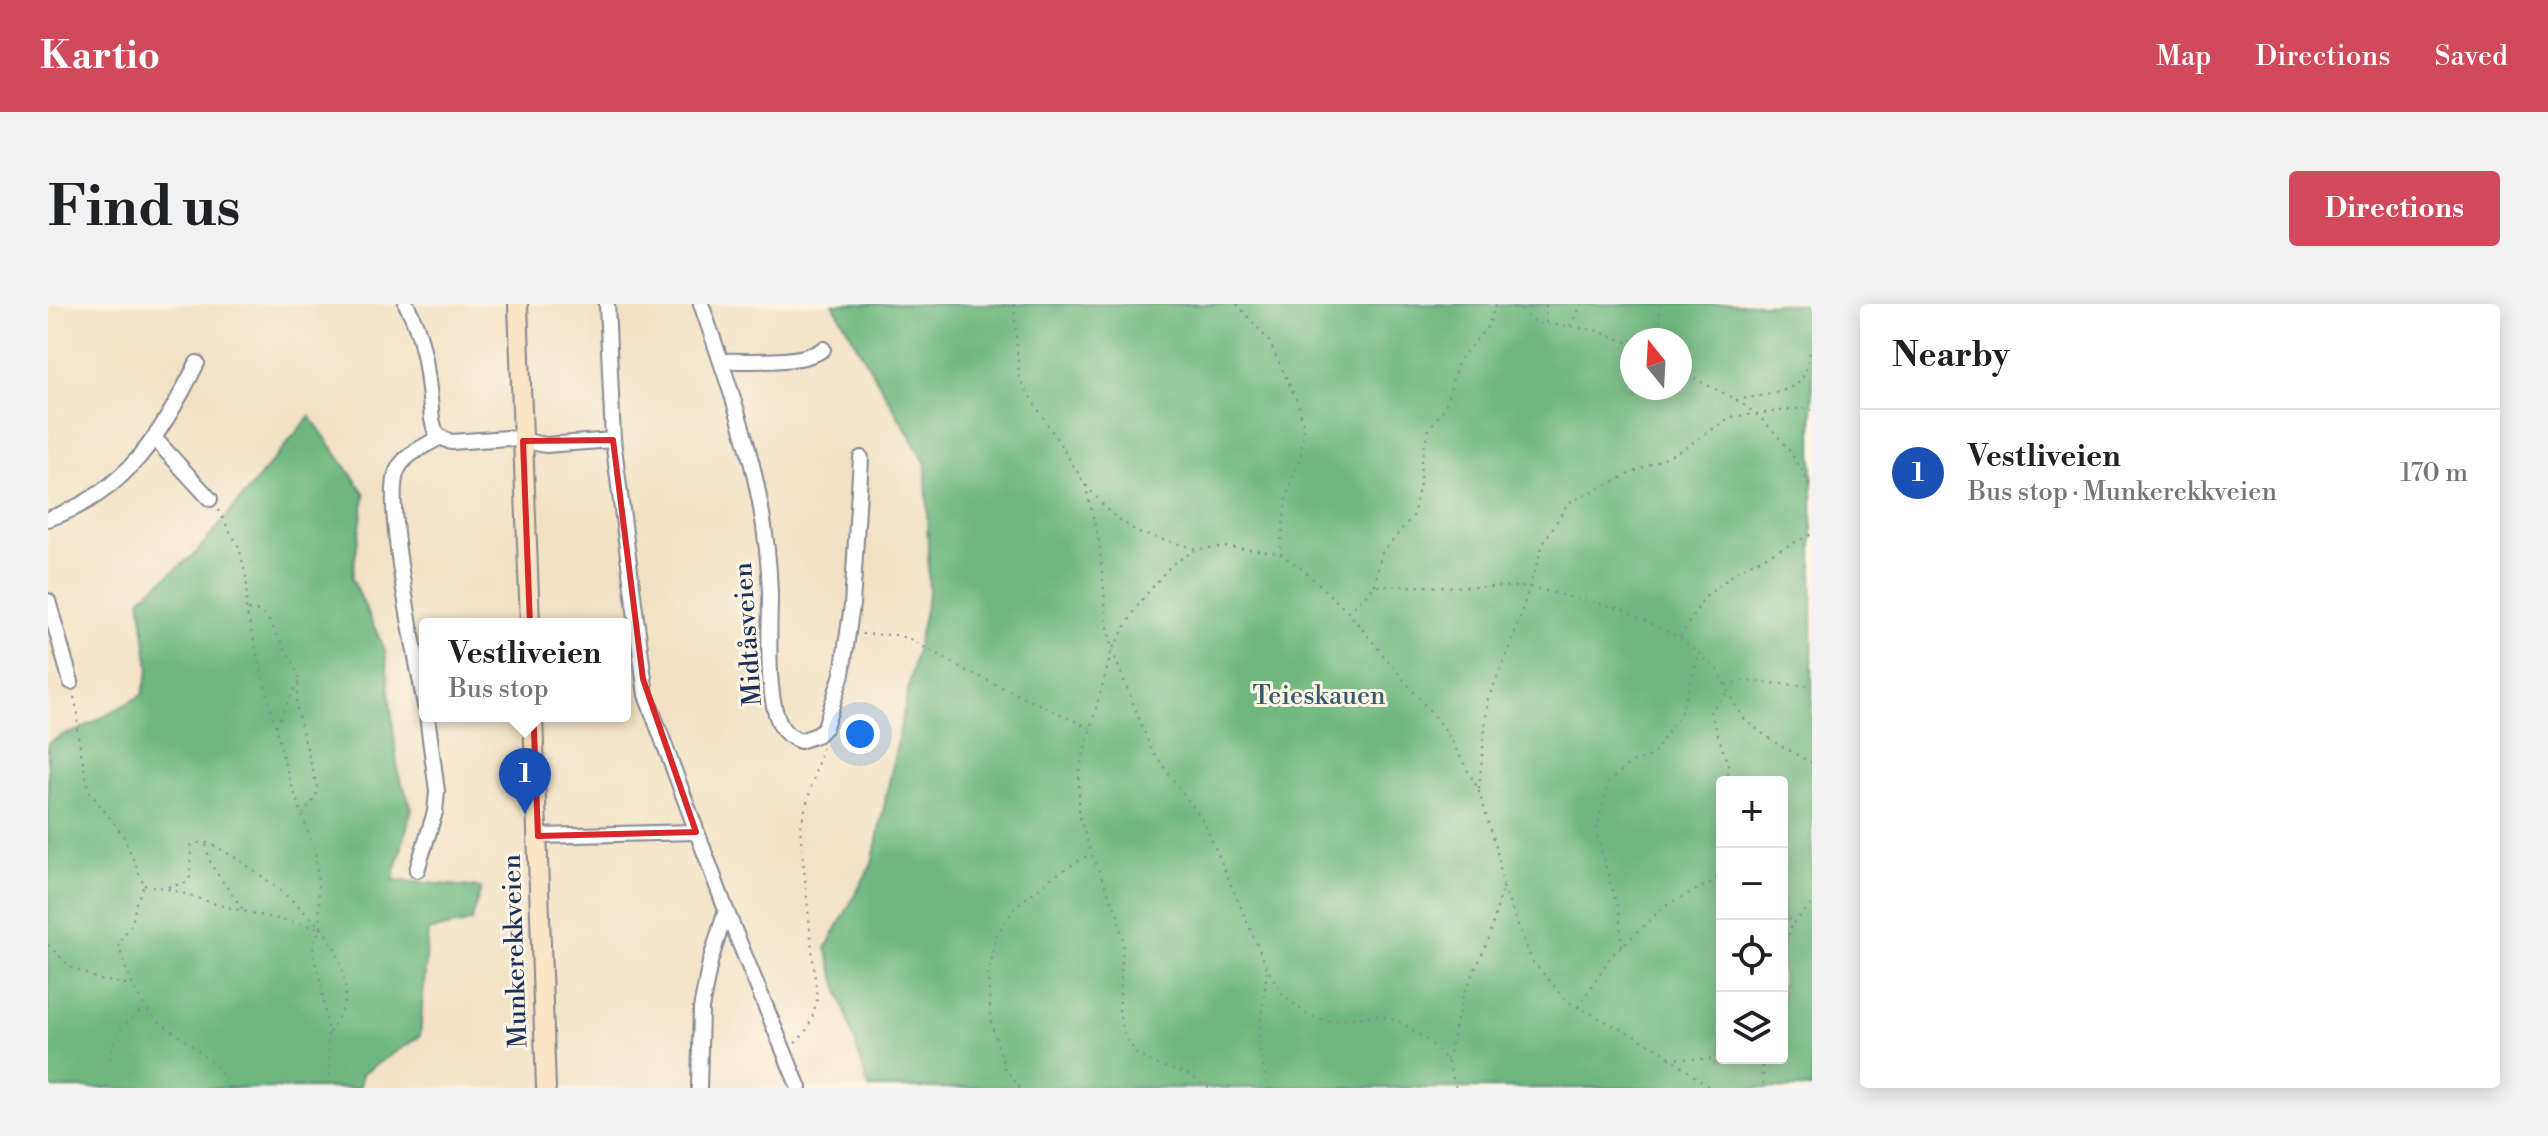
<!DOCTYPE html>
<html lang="en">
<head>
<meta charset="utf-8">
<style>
  body { margin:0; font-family:"Libre Bodoni",serif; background:#f2f2f2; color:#202124 }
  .controls { position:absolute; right:24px; bottom:24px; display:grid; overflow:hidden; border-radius:8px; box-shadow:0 4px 20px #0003 }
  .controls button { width:72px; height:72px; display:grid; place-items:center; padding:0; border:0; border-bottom:2px solid #e0e0e0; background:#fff; color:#202124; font:40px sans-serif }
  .compass { position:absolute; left:1572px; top:24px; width:72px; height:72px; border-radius:50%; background:#fff; box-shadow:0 4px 20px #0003; rotate:342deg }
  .you { position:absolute; left:812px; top:430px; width:28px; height:28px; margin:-20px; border:6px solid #fff; border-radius:50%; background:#1a73e8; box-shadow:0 0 0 12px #1a73e833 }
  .badge { display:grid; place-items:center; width:52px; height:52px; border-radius:50%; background:#d1495b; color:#fff; font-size:26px; font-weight:700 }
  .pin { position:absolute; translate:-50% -66px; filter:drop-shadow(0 2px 4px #0008) }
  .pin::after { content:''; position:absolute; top:42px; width:28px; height:24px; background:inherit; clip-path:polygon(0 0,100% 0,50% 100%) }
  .popup { position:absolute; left:371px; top:314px; width:212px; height:104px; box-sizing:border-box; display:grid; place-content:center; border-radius:8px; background:#fff; filter:drop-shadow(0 2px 6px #0005); font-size:26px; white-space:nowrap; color:#757577 }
  .popup b { font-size:30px; color:#202124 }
  .popup::after { content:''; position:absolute; left:50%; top:100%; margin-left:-16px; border:16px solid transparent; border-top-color:#fff }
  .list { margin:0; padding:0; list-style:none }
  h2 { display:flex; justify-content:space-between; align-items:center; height:104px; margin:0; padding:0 32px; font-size:34px }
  h2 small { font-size:26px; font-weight:400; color:#757577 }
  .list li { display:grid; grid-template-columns:52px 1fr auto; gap:24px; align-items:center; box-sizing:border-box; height:128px; padding:0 32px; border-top:2px solid #e0e0e0 }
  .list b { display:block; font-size:30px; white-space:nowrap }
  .list p { margin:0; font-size:26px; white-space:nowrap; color:#757577 }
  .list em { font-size:26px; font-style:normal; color:#757577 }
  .icon { flex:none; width:44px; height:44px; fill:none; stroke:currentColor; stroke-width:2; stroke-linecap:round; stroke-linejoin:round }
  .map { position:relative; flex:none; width:1764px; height:784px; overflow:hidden; border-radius:8px }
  header { display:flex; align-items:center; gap:48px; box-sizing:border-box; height:112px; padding:0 40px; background:#d1495b; color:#fff }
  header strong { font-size:38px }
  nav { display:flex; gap:44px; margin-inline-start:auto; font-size:28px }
  .intro { display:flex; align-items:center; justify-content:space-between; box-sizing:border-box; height:192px; padding:0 48px }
  h1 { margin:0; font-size:56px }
  .button { padding:20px 36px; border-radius:8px; background:#d1495b; color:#fff; font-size:28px; font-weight:700 }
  main { display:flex; gap:48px; padding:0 48px }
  aside { flex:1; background:#fff; border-radius:8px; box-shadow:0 4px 20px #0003 }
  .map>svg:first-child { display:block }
  .forest { fill:#6eb87f; stroke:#44746e; stroke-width:2; fill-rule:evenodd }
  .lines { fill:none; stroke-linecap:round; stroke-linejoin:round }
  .minor-casing { stroke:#868891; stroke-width:18 }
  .secondary-casing { stroke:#868891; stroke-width:22 }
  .path { stroke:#868891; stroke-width:2; stroke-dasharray:2 6; stroke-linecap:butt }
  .minor { stroke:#fff; stroke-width:14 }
  .secondary { stroke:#fce5c4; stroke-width:18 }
  .marked { fill:none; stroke:#d62828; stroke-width:6; stroke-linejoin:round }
  .labels { text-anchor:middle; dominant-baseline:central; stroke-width:6; stroke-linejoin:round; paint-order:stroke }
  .street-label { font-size:26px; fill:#1b2f5e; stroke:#fcf5e5 }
  .park-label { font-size:26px; fill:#36596c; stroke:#fcf5e5 }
</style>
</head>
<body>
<header>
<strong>Kartio</strong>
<nav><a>Map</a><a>Directions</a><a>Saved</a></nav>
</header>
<div class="intro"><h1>Find us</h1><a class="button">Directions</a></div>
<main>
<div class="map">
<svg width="1764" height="784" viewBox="0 0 1764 784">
  <rect width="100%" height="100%" fill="#fcf5e5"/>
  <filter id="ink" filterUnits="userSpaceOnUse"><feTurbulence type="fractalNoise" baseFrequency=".0125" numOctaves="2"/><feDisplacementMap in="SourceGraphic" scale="16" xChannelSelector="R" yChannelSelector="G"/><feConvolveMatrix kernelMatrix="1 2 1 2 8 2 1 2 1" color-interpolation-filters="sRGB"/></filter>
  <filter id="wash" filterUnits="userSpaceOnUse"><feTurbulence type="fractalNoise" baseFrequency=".006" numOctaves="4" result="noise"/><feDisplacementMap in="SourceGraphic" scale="32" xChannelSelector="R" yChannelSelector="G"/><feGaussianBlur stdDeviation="1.8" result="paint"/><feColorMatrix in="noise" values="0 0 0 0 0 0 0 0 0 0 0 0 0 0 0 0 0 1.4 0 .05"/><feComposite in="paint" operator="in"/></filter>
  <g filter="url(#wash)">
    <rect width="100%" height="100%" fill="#f2e2c4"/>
    <g class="forest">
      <path d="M785,0H1764V784H821L778,644L824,560L881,287L878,160ZM1584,36H1632V84H1584ZM1674,478H1734V754H1674Z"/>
      <polygon points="262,112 317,190 304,274 337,347 350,469 364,504 345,576 433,584 423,618 380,627 372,732 314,770 312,784 0,784 0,439 15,431 29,427 94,391 101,365 92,295 149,248"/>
    </g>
  </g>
  <g filter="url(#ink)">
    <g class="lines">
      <defs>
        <g id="minor">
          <path d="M358,0C378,35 380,76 384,115L387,127L392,133"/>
          <path d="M653,0C687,97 719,185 722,289C722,324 717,393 733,422C737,430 744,434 752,437L769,431L777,423L794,370L804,301L813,154"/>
          <path d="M673,57C700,56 754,61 775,45"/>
          <polyline points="107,135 162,195"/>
          <polyline points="565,136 598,391 678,606 751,784"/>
          <path d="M0,215C78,189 115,128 149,59"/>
          <polyline points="0,297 23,378"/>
          <path d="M377,402C370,358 335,201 349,167C356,150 378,142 392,133L403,138L460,134L498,141L565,136L559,0"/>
          <polyline points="490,532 648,528"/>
          <polyline points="369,566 387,508 389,487 379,412"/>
          <polyline points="651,784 653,705 662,658 678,606"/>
        </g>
        <g id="secondary">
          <polyline points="470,0 482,320"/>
          <polyline points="485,412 498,784"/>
        </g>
      </defs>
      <use href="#minor" class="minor-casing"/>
      <use href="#secondary" class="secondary-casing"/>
      <g class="path">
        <polyline points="966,0 971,75 1037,180 1051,237 1059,317 1064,346 1103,445 1156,518 1219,664 1235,691 1260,711 1280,717 1330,711 1355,719 1381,738 1399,756 1408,784"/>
        <polyline points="1189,0 1221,37 1250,99 1256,124 1253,150 1238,196 1232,248"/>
        <polyline points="1467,0 1484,16 1491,19 1547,26 1584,40"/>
        <polyline points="1611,0 1614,36"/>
        <polyline points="1498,19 1498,0"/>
        <polyline points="1522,22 1534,0"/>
        <path d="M1632,66C1650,78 1670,85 1688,96C1723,118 1747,149 1764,187"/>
        <path d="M1688,96C1706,92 1746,90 1755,73C1761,63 1760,51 1764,42"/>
        <polyline points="1038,181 1062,209 1091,229 1149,245"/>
        <polyline points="170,206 191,243 199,277 198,306 238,464 268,552 273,624 265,639 266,655 272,673 280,731 282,770 278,784"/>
        <polyline points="1327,281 1333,250 1365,212 1372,180 1373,155 1381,125 1397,103 1410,57 1440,22 1448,0"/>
        <polyline points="200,306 210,307 219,314 245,358 251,375 248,399 251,415 270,486 266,496 255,510"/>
        <polyline points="1300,308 1327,282 1480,283 1574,305 1632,334 1669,365 1687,401 1698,417 1726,438 1764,459"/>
        <polyline points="814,330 847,331 862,335 919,367 1042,424"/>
        <polyline points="1632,333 1656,294 1692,265 1764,230"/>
        <polyline points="1678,381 1693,377 1764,382"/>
        <path d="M26,393L30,410L29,428L41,487L75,531L96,581L88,599L84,620L70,639C76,661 83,682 96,701C106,717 123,726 138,737C156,750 172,768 187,784"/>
        <polyline points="228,422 250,378"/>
        <polyline points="1679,478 1681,464 1662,407 1679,389"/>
        <polyline points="1431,484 1440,395 1463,341 1495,240 1520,199 1635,145 1683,113 1755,104 1764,106"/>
        <polyline points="158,541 163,561 196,607"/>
        <path d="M96,581C122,583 144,593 168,600C202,609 237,617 271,624"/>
        <path d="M120,583L138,579L142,573L143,542C150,537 158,538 166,542C195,554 270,613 284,639C292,653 299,676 297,693C296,707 286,720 280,731"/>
        <polyline points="1455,583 1484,657 1520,698 1610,744 1662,784"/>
        <polyline points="1734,600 1744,620 1734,652"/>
        <polyline points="1745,619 1764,600"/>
        <polyline points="0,641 24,664 53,676 84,681"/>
        <polyline points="1574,642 1571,605 1562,579 1548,527 1560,479 1581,460 1605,451 1633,408 1651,350"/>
        <polyline points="1219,667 1210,739 1220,784"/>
        <polyline points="1530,703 1564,651 1574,642 1618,601 1662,579 1674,567"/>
        <path d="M747,739C761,728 765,712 769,695L752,524L774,444"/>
        <polyline points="1621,754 1713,757"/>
        <polyline points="1713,754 1716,784"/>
        <path d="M62,755C67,726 74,722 95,705"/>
        <polyline points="972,784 957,764 943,719 940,673 949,630 968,602 1003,574 1042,550"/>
        <polyline points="1161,784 1140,770 1110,761 1089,751 1077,732 1071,708 1075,638 1070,611 1043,549 1031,511 1031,467 1064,346 1092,298 1123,261 1149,245 1181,243 1232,249 1258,268 1300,308 1398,427 1430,485 1448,542 1455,582 1441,634 1414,695 1399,756"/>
      </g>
      <use href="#minor" class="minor"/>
      <use href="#secondary" class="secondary"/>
    </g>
  </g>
  <path class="marked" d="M565,136L595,375L648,528L490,532L475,137Z"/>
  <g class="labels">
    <g class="street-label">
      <text transform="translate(700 330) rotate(-94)">Midtåsveien</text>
      <text transform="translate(467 647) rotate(-92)">Munkerekkveien</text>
    </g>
    <g class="park-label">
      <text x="1271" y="392">Teieskauen</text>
    </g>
  </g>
</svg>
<div class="controls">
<button>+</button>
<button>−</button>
<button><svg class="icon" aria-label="locate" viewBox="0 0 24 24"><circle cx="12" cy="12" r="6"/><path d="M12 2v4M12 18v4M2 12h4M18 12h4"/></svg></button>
<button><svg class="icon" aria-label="layers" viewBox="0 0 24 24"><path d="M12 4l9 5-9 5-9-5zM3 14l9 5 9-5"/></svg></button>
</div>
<svg class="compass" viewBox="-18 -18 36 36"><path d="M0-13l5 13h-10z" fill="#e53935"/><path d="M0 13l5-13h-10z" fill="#757577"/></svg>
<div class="you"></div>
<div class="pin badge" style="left:477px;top:510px;background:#1a4fb4">1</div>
<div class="popup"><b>Vestliveien</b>Bus stop</div>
</div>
<aside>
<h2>Nearby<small></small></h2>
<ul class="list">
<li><span class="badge" style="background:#1a4fb4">1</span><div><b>Vestliveien</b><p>Bus stop · Munkerekkveien</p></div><em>170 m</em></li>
</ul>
</aside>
</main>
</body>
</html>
